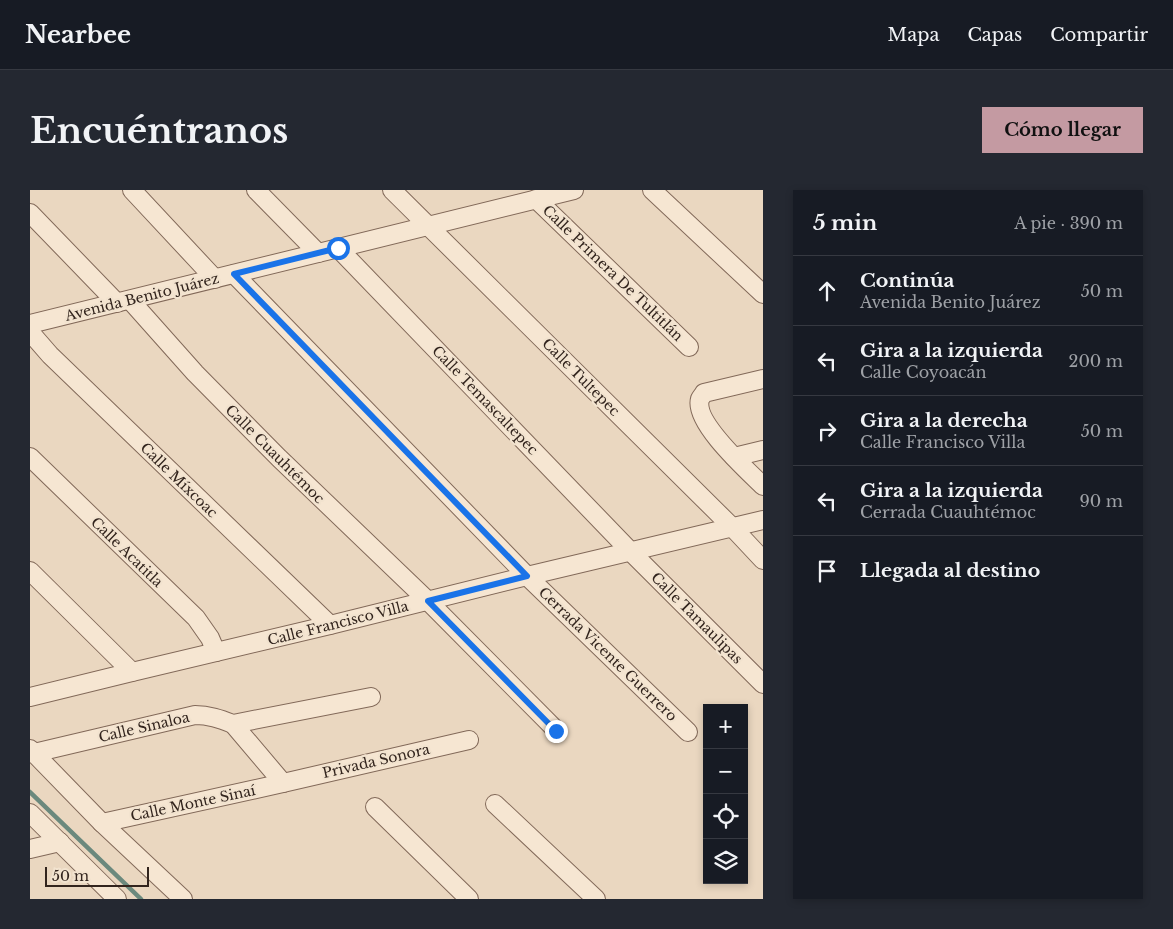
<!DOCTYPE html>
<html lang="es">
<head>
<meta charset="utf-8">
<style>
  body { margin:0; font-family:"Libre Baskerville",serif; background:#242831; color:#f1f3f6 }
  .controls { position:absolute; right:15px; bottom:15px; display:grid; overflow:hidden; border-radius:0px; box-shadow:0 2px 8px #0003 }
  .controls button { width:45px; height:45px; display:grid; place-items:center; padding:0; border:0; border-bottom:1px solid #363941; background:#171b24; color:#f1f3f6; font:25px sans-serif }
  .scale { position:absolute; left:15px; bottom:12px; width:104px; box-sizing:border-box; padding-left:5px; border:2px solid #32241d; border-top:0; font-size:14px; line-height:18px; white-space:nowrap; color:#32241d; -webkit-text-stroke:4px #f2e3cf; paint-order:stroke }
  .stop { position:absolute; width:15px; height:15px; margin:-11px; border:4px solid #1a73e8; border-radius:50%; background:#fff }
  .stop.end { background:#1a73e8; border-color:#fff; box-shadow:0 1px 5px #0008 }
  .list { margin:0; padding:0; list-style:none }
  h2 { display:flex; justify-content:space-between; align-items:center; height:65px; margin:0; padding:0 20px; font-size:21px }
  h2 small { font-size:16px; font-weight:400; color:#9ea1a6 }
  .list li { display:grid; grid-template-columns:32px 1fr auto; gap:15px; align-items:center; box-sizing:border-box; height:70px; padding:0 20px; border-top:1px solid #363941 }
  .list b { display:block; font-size:19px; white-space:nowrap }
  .list p { margin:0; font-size:16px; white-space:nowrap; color:#9ea1a6 }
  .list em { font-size:16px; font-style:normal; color:#9ea1a6 }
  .icon { flex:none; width:28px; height:28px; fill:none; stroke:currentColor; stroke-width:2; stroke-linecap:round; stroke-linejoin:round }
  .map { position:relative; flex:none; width:733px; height:709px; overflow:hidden; border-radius:0px }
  header { display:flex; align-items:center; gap:30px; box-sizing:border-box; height:70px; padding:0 25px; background:#171b24; border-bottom:1px solid #363941 }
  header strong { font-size:24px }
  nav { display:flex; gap:28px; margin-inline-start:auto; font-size:18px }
  .intro { display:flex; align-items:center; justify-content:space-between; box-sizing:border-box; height:120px; padding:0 30px }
  h1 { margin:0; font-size:35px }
  .button { padding:12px 22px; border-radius:0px; background:#c49aa2; color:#111; font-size:18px; font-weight:700 }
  main { display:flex; gap:30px; padding:0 30px }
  aside { flex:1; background:#171b24; border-radius:0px; box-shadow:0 2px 8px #0003 }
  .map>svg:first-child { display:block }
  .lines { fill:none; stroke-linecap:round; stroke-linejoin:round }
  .stream { stroke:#6b897d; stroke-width:4.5 }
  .minor-casing { stroke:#826959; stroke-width:20 }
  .minor { stroke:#f6e6d2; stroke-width:18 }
  .route { stroke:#1a73e8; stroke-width:6 }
  .labels { text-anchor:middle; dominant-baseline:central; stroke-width:4.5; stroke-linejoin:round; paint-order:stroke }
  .street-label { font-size:14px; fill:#32241d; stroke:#f2e3cf }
</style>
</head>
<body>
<header>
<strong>Nearbee</strong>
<nav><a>Mapa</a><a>Capas</a><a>Compartir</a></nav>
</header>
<div class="intro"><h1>Encuéntranos</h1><a class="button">Cómo llegar</a></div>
<main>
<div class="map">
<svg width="733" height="709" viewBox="0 0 733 709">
  <rect width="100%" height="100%" fill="#ead7c0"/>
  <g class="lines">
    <polyline class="stream" points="0,602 111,709"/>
    <defs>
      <g id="minor">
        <polyline points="102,0 185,89"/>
        <polyline points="226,0 288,63"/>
        <polyline points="362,0 703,338 733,370"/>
        <polyline points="622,0 733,104"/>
        <polyline points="506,9 659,157"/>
        <polyline points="0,23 87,113"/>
        <polyline points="308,58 601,362 733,494"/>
        <polyline points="204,84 497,386 658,542"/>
        <polyline points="100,110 165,183 249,268 398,411 527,541"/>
        <polyline points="0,134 544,0"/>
        <polyline points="0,142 20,165 300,435"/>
        <path d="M733,189L674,203C673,205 671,207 670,209C663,232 718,281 733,296"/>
        <polyline points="0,267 166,428 180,448 186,462"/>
        <polyline points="704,267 733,260"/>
        <polyline points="0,381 102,482"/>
        <polyline points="0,507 102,482 300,435 497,386 733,330"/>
        <polyline points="203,534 253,593"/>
        <polyline points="0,559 72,633 153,709"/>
        <path d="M4,563L165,525C179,525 190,529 203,534L341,507"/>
        <polyline points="465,614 566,709"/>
        <polyline points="345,617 439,709"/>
        <polyline points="0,623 87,709"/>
        <polyline points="72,633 253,593 439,550"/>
        <polyline points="0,659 30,652"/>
      </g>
    </defs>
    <use href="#minor" class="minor-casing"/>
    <use href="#minor" class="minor"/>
  </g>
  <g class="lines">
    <polyline class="route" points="308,58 204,84 497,386 398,411 526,541"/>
  </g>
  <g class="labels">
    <g class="street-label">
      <text transform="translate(583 83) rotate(44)">Calle Primera De Tultitlán</text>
      <text transform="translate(112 107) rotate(-14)">Avenida Benito Juárez</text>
      <text transform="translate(551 187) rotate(45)">Calle Tultepec</text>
      <text transform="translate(455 210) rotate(46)">Calle Temascaltepec</text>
      <text transform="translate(245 264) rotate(45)">Calle Cuauhtémoc</text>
      <text transform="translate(149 290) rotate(44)">Calle Míxcoac</text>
      <text transform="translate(97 362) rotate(44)">Calle Acatitla</text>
      <text transform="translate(667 428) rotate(45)">Calle Tamaulipas</text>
      <text transform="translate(308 433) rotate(-14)">Calle Francisco Villa</text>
      <text transform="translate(578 464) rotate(44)">Cerrada Vicente Guerrero</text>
      <text transform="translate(114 537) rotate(-13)">Calle Sinaloa</text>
      <text transform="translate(346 571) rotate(-13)">Privada Sonora</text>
      <text transform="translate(163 613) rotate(-12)">Calle Monte Sinaí</text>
    </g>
  </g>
</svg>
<div class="controls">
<button>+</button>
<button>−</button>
<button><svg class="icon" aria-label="locate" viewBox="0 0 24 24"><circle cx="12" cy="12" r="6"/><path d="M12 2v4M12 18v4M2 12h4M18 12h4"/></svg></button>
<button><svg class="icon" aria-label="layers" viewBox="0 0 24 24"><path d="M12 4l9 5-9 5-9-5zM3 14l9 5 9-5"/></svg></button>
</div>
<div class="scale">50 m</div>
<div class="stop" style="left:308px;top:58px"></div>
<div class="stop end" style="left:526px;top:541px"></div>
</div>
<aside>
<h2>5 min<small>A pie · 390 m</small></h2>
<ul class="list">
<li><svg class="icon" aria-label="ahead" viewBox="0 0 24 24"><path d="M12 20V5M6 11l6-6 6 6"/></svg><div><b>Continúa</b><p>Avenida Benito Juárez</p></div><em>50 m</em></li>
<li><svg class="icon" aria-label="left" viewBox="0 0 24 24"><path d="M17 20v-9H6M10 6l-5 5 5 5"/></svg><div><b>Gira a la izquierda</b><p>Calle Coyoacán</p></div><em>200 m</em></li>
<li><svg class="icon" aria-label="right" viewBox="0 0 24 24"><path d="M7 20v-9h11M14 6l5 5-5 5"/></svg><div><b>Gira a la derecha</b><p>Calle Francisco Villa</p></div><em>50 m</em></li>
<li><svg class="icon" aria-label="left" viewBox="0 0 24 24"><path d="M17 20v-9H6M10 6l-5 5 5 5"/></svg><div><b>Gira a la izquierda</b><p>Cerrada Cuauhtémoc</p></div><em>90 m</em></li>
<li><svg class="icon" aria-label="arrive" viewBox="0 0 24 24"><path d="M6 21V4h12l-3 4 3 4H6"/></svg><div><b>Llegada al destino</b></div></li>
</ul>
</aside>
</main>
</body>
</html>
